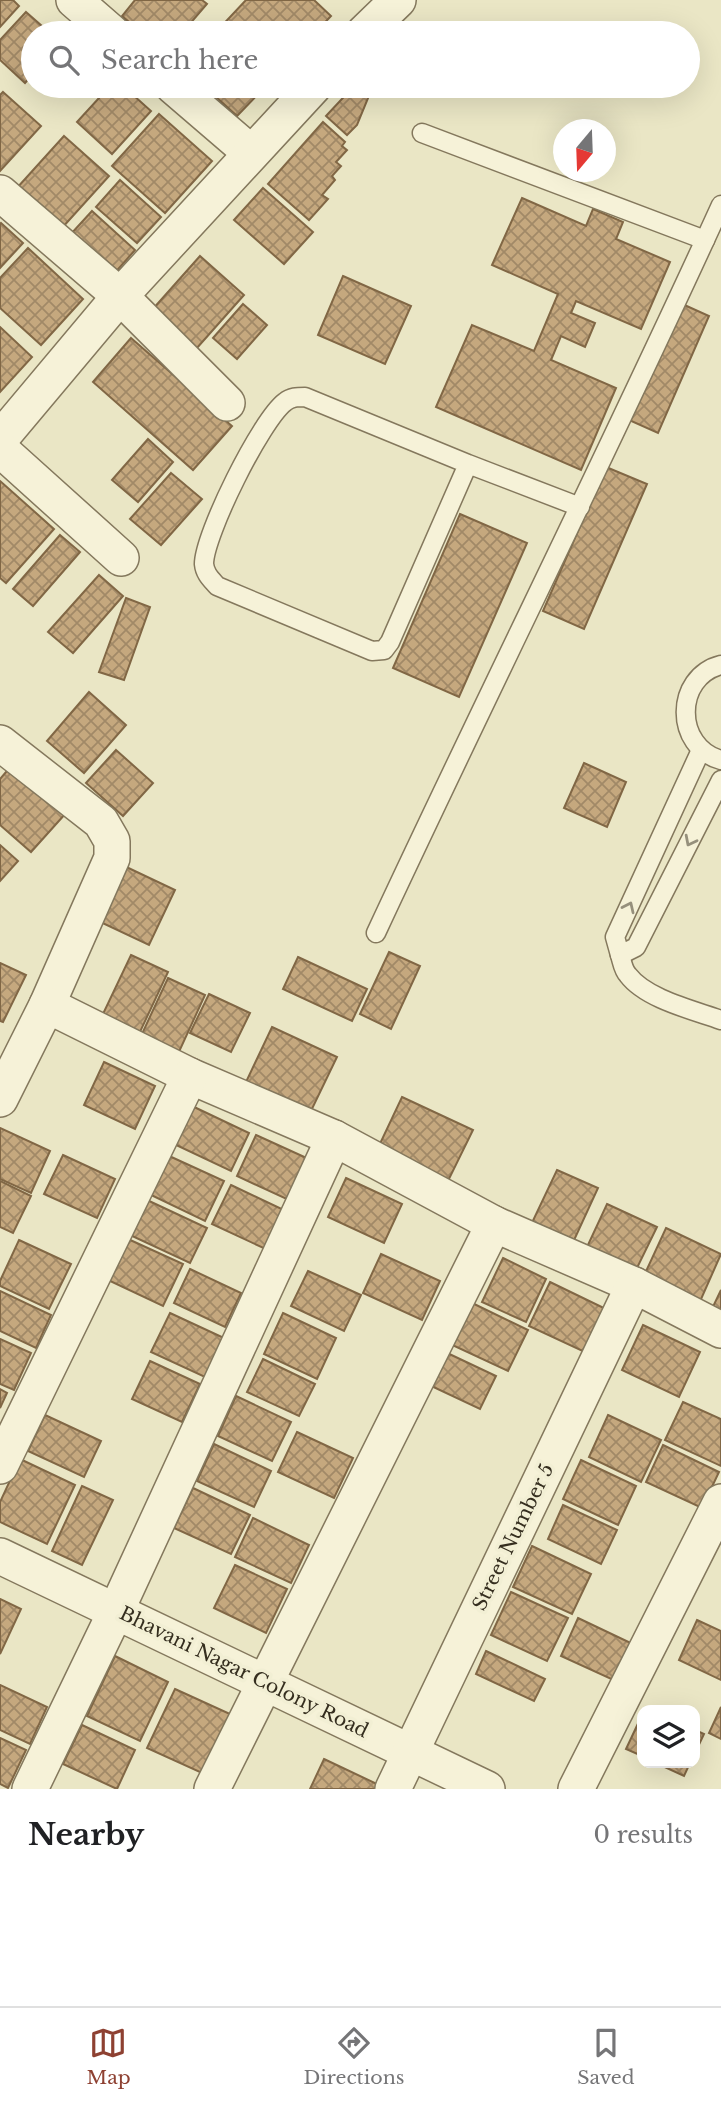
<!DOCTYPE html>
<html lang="en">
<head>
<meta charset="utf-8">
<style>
  body { margin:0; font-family:"Libre Baskerville",serif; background:#f2f2f2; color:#202124 }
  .controls { position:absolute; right:21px; bottom:21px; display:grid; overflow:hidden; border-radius:14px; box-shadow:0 7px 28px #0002 }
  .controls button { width:63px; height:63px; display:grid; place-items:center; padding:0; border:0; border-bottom:2px solid #e0e0e0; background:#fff; color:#202124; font:35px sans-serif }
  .compass { position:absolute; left:553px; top:119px; width:63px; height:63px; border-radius:50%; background:#fff; box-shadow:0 7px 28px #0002; rotate:199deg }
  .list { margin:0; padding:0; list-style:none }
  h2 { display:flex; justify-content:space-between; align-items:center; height:91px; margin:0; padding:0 28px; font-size:30px }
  h2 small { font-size:23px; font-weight:400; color:#757577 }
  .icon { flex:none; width:38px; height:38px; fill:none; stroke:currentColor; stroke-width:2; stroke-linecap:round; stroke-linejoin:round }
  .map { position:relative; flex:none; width:721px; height:1789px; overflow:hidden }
  .search { position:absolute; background:#fff; box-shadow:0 7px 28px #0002; left:21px; right:21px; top:21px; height:77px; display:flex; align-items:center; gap:18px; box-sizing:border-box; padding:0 24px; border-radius:38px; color:#757577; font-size:26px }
  .sheet { height:217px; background:#fff }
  nav { display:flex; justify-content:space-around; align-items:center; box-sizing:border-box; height:98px; border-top:2px solid #e0e0e0; background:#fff; font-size:19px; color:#757577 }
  nav a { display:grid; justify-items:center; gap:4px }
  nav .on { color:#8e4132 }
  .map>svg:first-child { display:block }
  .building { fill:url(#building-cross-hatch); stroke:#816745; stroke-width:2 }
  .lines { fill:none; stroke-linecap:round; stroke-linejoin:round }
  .service-casing { stroke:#84785d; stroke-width:21 }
  .minor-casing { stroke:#84785d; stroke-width:38 }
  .service { stroke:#f6f2d8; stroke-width:18 }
  .minor { stroke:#f6f2d8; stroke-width:35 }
  .oneway { stroke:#96907c }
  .labels { text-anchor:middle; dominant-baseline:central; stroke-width:7; stroke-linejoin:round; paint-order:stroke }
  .street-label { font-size:19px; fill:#352e1f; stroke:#f2efd4 }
</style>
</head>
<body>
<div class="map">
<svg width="721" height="1789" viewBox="0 0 721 1789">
  <defs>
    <pattern id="building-cross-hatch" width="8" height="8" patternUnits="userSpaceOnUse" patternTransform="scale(1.75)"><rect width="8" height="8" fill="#c5a87e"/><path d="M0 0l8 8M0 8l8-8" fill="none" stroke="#a18967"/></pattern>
  </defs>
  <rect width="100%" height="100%" fill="#eae6c5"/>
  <g class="building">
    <polygon points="0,0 13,0 19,6 0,27"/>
    <polygon points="135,0 202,0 207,4 182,33 142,33 122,16"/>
    <polygon points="246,0 314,0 331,16 315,33 215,33"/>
    <polygon points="26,12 50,33 33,33 33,74 25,83 0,60 0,40"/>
    <polygon points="110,86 123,86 151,111 112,154 77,122"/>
    <polygon points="204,86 266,86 237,116"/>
    <polygon points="354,86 373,86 357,125 347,135 326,116"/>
    <polygon points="3,92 41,126 0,171 0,95"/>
    <polygon points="159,114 212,161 165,213 112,166"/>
    <polygon points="323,122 345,142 342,146 347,150 336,162 341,166 332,176 335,180 322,195 328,199 309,220 268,184"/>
    <polygon points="64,136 109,176 61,229 16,189"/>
    <polygon points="120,180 161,217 137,243 96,207"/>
    <polygon points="263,188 313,232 284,264 234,220"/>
    <polygon points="522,198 586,226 593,209 623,222 616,239 670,262 641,329 576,301 571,313 595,323 585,347 561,336 551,360 616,388 581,470 436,407 472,325 534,351 558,294 492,265"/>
    <polygon points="92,211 135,250 113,275 70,235"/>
    <polygon points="1,223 23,243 0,268 0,224"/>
    <polygon points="28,248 83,299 41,345 0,308 0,278"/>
    <polygon points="200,256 244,295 196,349 152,310"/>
    <polygon points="343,276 411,306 385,364 318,335"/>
    <polygon points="680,303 709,316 658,433 629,420"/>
    <polygon points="243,304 267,325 237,359 213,338"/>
    <polygon points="0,327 32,357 0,392"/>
    <polygon points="131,338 232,426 193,470 93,382"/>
    <polygon points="148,439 173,462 138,502 112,480"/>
    <polygon points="606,467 647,484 584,629 543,611"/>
    <polygon points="171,473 202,499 161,545 130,519"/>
    <polygon points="0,481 54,529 6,583 0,578"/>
    <polygon points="460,514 527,543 459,697 393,668"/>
    <polygon points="60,535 80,552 33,606 13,589"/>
    <polygon points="99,575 123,596 73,653 48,632"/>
    <polygon points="126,598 150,607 124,680 99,672"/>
    <polygon points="89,692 126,725 84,773 47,741"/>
    <polygon points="116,750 153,783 123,816 86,783"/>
    <polygon points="584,763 626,782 607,827 564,808"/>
    <polygon points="12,765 66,813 31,852 0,825 0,779"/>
    <polygon points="0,845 18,861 0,881"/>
    <polygon points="120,864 175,890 149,945 94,919"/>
    <polygon points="389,952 420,966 391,1029 360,1014"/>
    <polygon points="131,955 168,972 139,1034 102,1016"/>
    <polygon points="298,957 367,989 352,1021 283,989"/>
    <polygon points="0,963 26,975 3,1022 0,1021"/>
    <polygon points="168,978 205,995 178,1054 141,1036"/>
    <polygon points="209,994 250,1013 231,1052 190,1033"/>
    <polygon points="272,1027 337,1057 310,1113 246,1082"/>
    <polygon points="104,1062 155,1086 135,1129 84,1105"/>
    <polygon points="402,1097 473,1130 447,1183 377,1150"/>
    <polygon points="192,1106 249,1133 231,1171 174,1144"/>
    <polygon points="0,1128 50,1151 31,1193 0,1179"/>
    <polygon points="256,1135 311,1160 291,1201 237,1176"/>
    <polygon points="63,1155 115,1179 97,1218 44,1194"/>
    <polygon points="167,1155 224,1181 205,1221 149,1194"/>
    <polygon points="557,1170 598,1188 570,1249 529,1229"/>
    <polygon points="346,1178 402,1204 384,1243 328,1217"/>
    <polygon points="0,1181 31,1196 13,1233 0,1227"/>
    <polygon points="231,1185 288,1212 270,1251 212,1224"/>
    <polygon points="147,1200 207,1228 190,1263 130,1235"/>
    <polygon points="607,1204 657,1227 636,1270 587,1247"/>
    <polygon points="666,1228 721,1254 698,1306 642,1280"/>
    <polygon points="128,1239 183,1264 163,1306 108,1280"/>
    <polygon points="19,1240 71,1264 49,1309 0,1286 0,1281"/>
    <polygon points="381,1254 440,1281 422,1320 363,1293"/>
    <polygon points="503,1258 546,1279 526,1322 482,1302"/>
    <polygon points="190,1269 241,1293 225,1327 174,1303"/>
    <polygon points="308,1271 361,1295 344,1331 291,1306"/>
    <polygon points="550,1282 610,1311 589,1354 529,1326"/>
    <polygon points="721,1290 721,1321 709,1315"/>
    <polygon points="0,1291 51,1315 36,1348 0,1331"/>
    <polygon points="468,1301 528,1330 508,1371 448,1343"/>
    <polygon points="170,1313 224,1338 205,1377 151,1352"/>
    <polygon points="283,1313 336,1338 317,1379 264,1354"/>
    <polygon points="643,1325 700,1352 679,1397 622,1370"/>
    <polygon points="0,1339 31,1353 14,1390 0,1384"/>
    <polygon points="443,1351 496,1376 480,1409 427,1384"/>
    <polygon points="263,1359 315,1384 299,1416 247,1392"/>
    <polygon points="150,1361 200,1384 182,1422 132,1399"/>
    <polygon points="0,1389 7,1393 0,1408"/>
    <polygon points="236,1396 291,1422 272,1461 218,1436"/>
    <polygon points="683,1402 721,1419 721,1466 665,1440"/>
    <polygon points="45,1415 101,1441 84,1477 28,1451"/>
    <polygon points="608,1415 661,1440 641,1482 589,1457"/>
    <polygon points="297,1432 353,1458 334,1498 278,1472"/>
    <polygon points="214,1444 271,1471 254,1507 197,1481"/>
    <polygon points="663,1445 719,1472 702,1508 646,1482"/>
    <polygon points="20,1459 75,1485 47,1544 0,1522 0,1502"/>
    <polygon points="581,1460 636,1486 618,1525 563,1499"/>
    <polygon points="82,1486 113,1500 82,1565 52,1551"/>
    <polygon points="193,1488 250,1515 231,1554 174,1528"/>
    <polygon points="563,1505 617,1530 601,1564 548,1539"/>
    <polygon points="253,1518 309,1545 291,1583 235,1557"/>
    <polygon points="532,1546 591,1574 572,1614 513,1587"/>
    <polygon points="235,1565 287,1589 266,1633 214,1608"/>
    <polygon points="511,1592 568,1618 547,1661 491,1635"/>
    <polygon points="0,1599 21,1609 0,1654"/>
    <polygon points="578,1618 637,1646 620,1683 561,1656"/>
    <polygon points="697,1620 721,1631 721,1680 679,1660"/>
    <polygon points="486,1651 545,1679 534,1701 476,1674"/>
    <polygon points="115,1656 168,1682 140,1741 87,1716"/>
    <polygon points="0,1685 47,1707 30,1744 0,1730"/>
    <polygon points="175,1689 230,1714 202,1773 147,1748"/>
    <polygon points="721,1707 721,1739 709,1733"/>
    <polygon points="642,1715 642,1756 626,1749"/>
    <polygon points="82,1725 135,1750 117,1789 63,1764"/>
    <polygon points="695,1730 704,1734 695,1753"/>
    <polygon points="0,1738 26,1750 8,1788 0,1784"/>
    <polygon points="324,1759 379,1785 377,1789 310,1789"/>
    <polygon points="656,1763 690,1763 684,1776"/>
  </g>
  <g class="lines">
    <defs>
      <g id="service">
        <polyline points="422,133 705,240"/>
        <path d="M468,464L390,642L384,650L372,651L217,586C211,579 205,574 204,564C204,535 261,420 285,402C291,397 297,397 305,397L468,464L580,507"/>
        <path d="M721,665C674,677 674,747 721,760"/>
        <polyline points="701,750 615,937 620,955 636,947 721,780"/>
        <path d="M376,933C489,690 610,449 721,205"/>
        <path d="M620,955C622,961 623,970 628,975C646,999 693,1010 721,1020"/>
      </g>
      <g id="minor">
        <polyline points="74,0 112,33"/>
        <polyline points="364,33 398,0"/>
        <polyline points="173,86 251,153"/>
        <polyline points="0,193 120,296 227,403"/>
        <polyline points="0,439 120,296 314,86"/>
        <polyline points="0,449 121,558"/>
        <polyline points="0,743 101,822 112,841 112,858 47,1005 190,1076 334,1138 494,1224 634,1285 721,1330"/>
        <polyline points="0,1099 47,1005"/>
        <polyline points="0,1466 190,1076"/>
        <polyline points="0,1556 487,1789"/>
        <polyline points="30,1789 116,1611 334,1138"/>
        <polyline points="212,1789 494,1224"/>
        <polyline points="393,1789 634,1285"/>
        <polyline points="576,1789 721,1502"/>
      </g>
    </defs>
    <use href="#service" class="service-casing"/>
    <use href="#minor" class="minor-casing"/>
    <use href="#service" class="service"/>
    <use href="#minor" class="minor"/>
  </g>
  <defs><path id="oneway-chevron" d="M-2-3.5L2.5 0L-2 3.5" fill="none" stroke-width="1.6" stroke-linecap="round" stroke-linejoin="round" transform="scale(1.75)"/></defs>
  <g class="oneway">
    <use href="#oneway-chevron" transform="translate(690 841) rotate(117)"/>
    <use href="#oneway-chevron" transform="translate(629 907) rotate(-65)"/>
  </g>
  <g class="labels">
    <g class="street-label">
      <text transform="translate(513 1537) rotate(-64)">Street Number 5</text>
      <text transform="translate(244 1672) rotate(26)">Bhavani Nagar Colony Road</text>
    </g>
  </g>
</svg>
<div class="controls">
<button><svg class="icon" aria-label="layers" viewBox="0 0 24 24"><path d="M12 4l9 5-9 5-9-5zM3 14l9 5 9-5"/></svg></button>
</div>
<svg class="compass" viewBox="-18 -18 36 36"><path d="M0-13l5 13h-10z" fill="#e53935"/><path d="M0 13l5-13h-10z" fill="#757577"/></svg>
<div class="search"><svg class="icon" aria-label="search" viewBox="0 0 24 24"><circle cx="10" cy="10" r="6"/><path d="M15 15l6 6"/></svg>Search here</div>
</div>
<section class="sheet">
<h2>Nearby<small>0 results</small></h2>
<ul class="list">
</ul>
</section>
<nav>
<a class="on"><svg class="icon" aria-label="map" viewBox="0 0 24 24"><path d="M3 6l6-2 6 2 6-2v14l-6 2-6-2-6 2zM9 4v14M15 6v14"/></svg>Map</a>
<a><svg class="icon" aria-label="directions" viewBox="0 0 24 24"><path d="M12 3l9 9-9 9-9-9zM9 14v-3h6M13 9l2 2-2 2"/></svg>Directions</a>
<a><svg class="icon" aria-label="saved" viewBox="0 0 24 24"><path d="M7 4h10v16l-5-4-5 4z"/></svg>Saved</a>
</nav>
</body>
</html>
